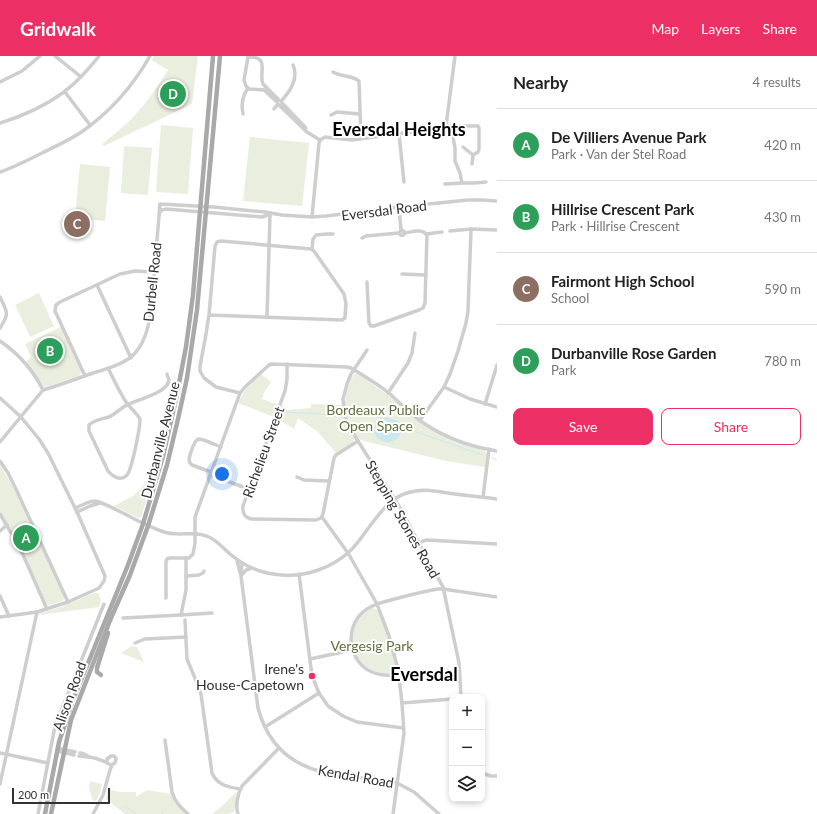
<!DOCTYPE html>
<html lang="en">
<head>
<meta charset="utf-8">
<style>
  body { margin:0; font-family:Lato,sans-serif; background:#f2f2f2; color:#222 }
  .controls { position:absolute; right:12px; bottom:12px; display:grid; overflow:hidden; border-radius:8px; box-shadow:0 2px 6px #0003 }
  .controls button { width:36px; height:36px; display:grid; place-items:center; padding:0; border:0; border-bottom:1px solid #e0e0e0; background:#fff; color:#222; font:20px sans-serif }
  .scale { position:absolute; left:12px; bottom:10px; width:98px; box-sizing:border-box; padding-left:4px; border:2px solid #313131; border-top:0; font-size:11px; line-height:14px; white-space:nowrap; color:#313131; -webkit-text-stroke:3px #fff; paint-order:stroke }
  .you { position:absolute; left:222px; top:418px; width:14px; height:14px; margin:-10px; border:3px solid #fff; border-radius:50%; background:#1a73e8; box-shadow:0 0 0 6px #1a73e833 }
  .badge { display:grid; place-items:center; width:26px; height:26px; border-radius:50%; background:#ec2f65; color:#fff; font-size:13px; font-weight:700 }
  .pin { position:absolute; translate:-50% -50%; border:2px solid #fff; box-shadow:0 1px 4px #0006 }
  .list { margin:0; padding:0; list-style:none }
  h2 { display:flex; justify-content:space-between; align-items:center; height:52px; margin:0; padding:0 16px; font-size:17px }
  h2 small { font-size:13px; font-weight:400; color:#767676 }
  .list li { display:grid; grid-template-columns:26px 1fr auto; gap:12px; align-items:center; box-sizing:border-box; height:72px; padding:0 16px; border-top:1px solid #e0e0e0 }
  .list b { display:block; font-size:15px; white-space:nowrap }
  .list p { margin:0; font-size:13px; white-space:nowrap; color:#767676 }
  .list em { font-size:13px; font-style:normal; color:#767676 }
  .actions { display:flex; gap:8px; padding:12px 16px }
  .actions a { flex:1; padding:9px 0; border:1px solid #ec2f65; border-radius:8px; text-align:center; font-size:14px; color:#ec2f65 }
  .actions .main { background:#ec2f65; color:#fff }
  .icon { flex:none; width:22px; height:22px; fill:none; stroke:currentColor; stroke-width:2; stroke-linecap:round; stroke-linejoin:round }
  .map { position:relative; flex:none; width:497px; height:758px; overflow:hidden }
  header { display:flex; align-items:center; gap:24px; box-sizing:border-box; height:56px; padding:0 20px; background:#ec2f65; color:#fff }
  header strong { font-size:19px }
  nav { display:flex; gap:22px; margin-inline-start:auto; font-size:14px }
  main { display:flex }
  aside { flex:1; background:#fff }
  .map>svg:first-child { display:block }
  .green { fill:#eaeedf }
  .water { fill:#cbe8ee }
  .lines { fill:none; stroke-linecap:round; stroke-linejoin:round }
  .stream { stroke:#cbe8ee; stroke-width:1 }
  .minor { stroke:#cecece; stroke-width:3.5 }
  .major { stroke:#a9a9a9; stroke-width:4.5 }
  .poi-dot { fill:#ec2f65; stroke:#fff; stroke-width:1.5 }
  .labels { text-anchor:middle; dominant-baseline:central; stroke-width:4; stroke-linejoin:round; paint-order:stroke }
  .street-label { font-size:14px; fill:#313131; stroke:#fff }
  .park-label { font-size:14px; fill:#5f6f3c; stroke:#fff }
  .poi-label { font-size:14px; fill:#313131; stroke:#fff; text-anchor:end }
  .district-label { font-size:18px; font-weight:bold; fill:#000; stroke:#fff }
</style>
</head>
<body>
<header>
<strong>Gridwalk</strong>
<nav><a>Map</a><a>Layers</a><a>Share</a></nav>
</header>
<main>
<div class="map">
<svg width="497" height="758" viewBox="0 0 497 758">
  <rect width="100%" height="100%" fill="#fff"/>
  <g class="green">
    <path d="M154,0H198L192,48L104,90L102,88C113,79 125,70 135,59C147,46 158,30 168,14L152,4Z"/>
    <polygon points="161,69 193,72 188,138 156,136"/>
    <polygon points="250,81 309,87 302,150 243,145"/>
    <polygon points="124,90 152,92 148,139 121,137"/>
    <polygon points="80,108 110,111 105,165 75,162"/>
    <polygon points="39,237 54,270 30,281 15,249"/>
    <polygon points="61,271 81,316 79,320 45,331 43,330 26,306 31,301 25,288"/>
    <polygon points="261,318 271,326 264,337 262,343 279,349 274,361 238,347 245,334"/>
    <path d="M355,318H359L389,340L423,369L453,385L485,395L487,398L485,411L446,405L360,384C348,365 340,352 349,329C351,325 351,321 355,318Z"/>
    <path d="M311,348L341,349C343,363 347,371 354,382V384L352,387L336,397L318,376L298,362L294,373L277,362L282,349L284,350L286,354L311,352Z"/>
    <polygon points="0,409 12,429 62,537 64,542 63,545 50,549 47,548 14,477 0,456"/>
    <polygon points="148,425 152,427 141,461 138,462 114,450 133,440"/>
    <polygon points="94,537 98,537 101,544 99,550 100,551 38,559 41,557 61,551"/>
    <path d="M372,552L376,553L378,554L389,583L396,612L395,616C392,619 388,619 384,618C349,611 341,570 372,552Z"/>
    <polygon points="132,590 135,591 137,591 144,606 121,597"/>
    <polygon points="90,725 102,728 100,737 96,745 92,744 91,737 90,737 89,731"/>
    <polygon points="108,733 119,736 136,736 136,741 147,734 171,738 177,750 185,758 125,758 106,743"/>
    <polygon points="236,736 237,738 234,756 228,758 212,758 221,751"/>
  </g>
  <path class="water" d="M386,361L398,365L402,369C403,383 390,391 379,383C368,375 377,364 386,361Z"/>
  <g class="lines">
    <g class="stream">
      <polyline points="284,356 321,358 341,361"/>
      <path d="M351,360C364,357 370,358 382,363"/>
      <polyline points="402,371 483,399"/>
      <polyline points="492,402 497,404"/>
      <polyline points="125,750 136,758"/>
      <polyline points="161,758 163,755"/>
    </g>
    <g class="minor">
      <polyline points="55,0 80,20"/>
      <path d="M333,16C341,21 352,19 359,25L361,82"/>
      <polyline points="0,26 22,15 40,0"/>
      <polyline points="65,36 90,69"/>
      <path d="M281,45C290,36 299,22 293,9"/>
      <path d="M277,46L264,34L249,33L246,30L244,24L248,1C271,0 258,17 263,28L279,44"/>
      <polyline points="282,47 306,72"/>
      <polyline points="279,49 307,76 320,84"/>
      <polyline points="274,53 278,48"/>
      <path d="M243,58C241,48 242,40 248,32"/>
      <polyline points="331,59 337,56 360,58"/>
      <path d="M0,67C23,60 45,50 64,36C77,26 89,13 99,0"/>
      <polyline points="446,70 455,0"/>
      <polyline points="444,72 453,81 455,92 455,105 460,117 462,127"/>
      <polyline points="399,78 404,126"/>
      <polyline points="320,84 325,81 352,84 442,72 446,70 478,70 479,72 479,93 478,96 473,99 463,91"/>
      <polyline points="472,108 473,99"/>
      <path d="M0,116C15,111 28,104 42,97C56,90 70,84 83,75C111,55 133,30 150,0"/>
      <polyline points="445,128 462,127 474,127 486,126"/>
      <polyline points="399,151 401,174"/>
      <polyline points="160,156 162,154 166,153 262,161 270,158"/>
      <polyline points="312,161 319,87 320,84"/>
      <circle cx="402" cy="177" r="2.5"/>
      <polyline points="450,175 471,173 497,174"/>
      <polyline points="426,178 442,176"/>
      <polyline points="362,182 366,180 399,177"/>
      <polyline points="312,193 313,183 316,179 327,178 333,178"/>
      <polyline points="402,218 426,219"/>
      <path d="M367,226L369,267L371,270H374L419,254L423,252L425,247L427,179C422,172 412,176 404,177"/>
      <polyline points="97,229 131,302"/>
      <path d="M0,241C7,256 10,257 0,272"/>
      <polyline points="209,259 342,264 345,262 345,260 346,248 344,238 314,195 311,193 221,185 217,186 215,190 209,259 205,284 200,310 200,315 204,322 216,331 240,337"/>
      <polyline points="267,261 270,158"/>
      <path d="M0,285C19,298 33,314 43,334"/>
      <polyline points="367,294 351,318 347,328 343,343 345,360 348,368 358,385 399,450 443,531 459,607 461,641"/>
      <path d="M287,308V323L285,335L243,450C242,457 245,462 252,463L316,464L321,462L323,458L334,402L336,399L358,385"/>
      <path d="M108,312C114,324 119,335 126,346C130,352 136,356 140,363C140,372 132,413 127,419C121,426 112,420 108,415L89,375V369C94,364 102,363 109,361C115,358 121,352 127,349C136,344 168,337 169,324C169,323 167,319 167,318"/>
      <polyline points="85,320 55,255 56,249 60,246 120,218 135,215 154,216"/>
      <polyline points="444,331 470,343 497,351"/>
      <path d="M43,334C60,329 76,323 93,317C106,313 125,308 134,298C144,288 149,269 151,256L160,148L213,151L265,156L282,159L312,161L326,160L399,151L468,144H482L497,145"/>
      <polyline points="388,337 408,307 412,297 415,277"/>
      <polyline points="0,342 21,361 39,383 48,397 77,456 105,520 104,525 99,532 68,546 37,556 0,561"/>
      <polyline points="485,348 497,309"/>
      <polyline points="420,364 444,331 450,318 458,295 466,267 468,255 471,173"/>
      <polyline points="0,386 43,334"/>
      <polyline points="0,405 8,417 15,431 68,546"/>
      <path d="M211,416L192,409C190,407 189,407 189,403C190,399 194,384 199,383C203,383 216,389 221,391"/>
      <polyline points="210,419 249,433"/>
      <polyline points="297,421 304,424 329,425"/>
      <polyline points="483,441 489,393"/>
      <path d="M75,452C81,450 88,445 95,445C105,447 114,453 123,457C136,464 149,471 164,476C178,481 196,474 209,481C216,484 223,492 230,498C244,510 263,518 282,519C306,521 331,512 349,496C357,489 363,479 370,470C380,457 390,442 407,437C423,431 439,436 455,438C469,440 483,441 497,443"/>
      <polyline points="77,456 90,450 100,447"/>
      <polyline points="0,458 20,492 47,553"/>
      <polyline points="322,461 348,497 377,548 389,580 398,613 402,647 404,677 393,758"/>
      <polyline points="0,475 7,469"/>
      <polyline points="419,487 423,485 427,484 497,488"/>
      <polyline points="186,502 186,534 181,559 212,557"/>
      <polyline points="237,504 240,517"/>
      <path d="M242,507L241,520L258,652C267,686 289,708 323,716L397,727L414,736L439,758"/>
      <polyline points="299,518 312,620 319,637 328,650 343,660 357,666 403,672"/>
      <polyline points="242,519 246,514 252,512"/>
      <polyline points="186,520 199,519 203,517 204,515"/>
      <polyline points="0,540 9,560"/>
      <path d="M166,542V505L167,503L170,502H189L193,498L195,487V461L240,337L245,331L269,309L272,308L347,311L351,312C364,320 378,328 390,338C401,348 412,360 425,368C446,382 472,391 497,395"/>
      <polyline points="123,562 181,559"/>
      <path d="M185,564L187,603L197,627L201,638L212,717C217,729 228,731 240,733"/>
      <polyline points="135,587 145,583 186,581"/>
      <polyline points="310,603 352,594"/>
      <path d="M399,619C389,620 381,620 372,616C349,606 344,574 362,557C373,547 388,545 402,541C414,538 426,535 438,533H443L497,541"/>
      <polyline points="402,647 452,643"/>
      <polyline points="265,671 319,637"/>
      <path d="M165,684L172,736C175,746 180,751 188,758"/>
      <polyline points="58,692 75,696"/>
      <polyline points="58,695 74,699"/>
      <polyline points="0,697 48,707"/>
      <polyline points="80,697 84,698 88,700"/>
      <path d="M79,700C92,701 99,702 111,709L115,707L116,702L114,700H111L107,703V706"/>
      <polyline points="482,717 491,720 497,720"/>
      <polyline points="0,728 37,556"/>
      <polyline points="38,758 55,670 104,548"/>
      <polyline points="93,758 103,739 110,714 112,709"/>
      <path d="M238,758C235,750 238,737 242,730L279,692"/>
    </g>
    <g class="major">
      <polyline points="101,619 97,616 97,612 108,577"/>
      <polyline points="45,758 59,686 73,644 128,509 143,468 163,400 176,343 186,291 193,239 213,0"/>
      <polyline points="51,758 71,664 111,562 130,519 148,470 167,409 178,363 187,322 197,254 220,0"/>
    </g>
  </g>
  <circle class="poi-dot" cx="312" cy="620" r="4"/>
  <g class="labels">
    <g class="street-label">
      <text transform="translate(384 154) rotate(-7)">Eversdal Road</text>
      <text transform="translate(152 226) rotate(-84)">Durbell Road</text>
      <text transform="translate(160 384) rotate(-76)">Durbanville Avenue</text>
      <text transform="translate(263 396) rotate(-70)">Richelieu Street</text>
      <text transform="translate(403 463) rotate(60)">Stepping Stones Road</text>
      <text transform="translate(69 640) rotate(-70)">Alison Road</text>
      <text transform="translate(356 720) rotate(10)">Kendal Road</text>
    </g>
    <g class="park-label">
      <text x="376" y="353">Bordeaux Public<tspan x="376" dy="16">Open Space</tspan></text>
      <text x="372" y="589">Vergesig Park</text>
    </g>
    <g class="poi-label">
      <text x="304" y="612">Irene's<tspan x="304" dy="16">House-Capetown</tspan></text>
    </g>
    <g class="district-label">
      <text x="399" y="73">Eversdal Heights</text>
      <text x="424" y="618">Eversdal</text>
    </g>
  </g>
</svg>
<div class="controls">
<button>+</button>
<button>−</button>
<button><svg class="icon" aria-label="layers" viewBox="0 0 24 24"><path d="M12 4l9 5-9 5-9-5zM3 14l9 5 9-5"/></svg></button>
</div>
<div class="scale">200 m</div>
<div class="you"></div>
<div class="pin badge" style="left:26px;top:482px;background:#2e9e5b">A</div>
<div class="pin badge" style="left:50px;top:295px;background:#2e9e5b">B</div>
<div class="pin badge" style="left:77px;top:168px;background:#8d6e63">C</div>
<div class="pin badge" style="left:173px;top:38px;background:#2e9e5b">D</div>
</div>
<aside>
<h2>Nearby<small>4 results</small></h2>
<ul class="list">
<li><span class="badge" style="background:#2e9e5b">A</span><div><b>De Villiers Avenue Park</b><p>Park · Van der Stel Road</p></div><em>420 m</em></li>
<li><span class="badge" style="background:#2e9e5b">B</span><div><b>Hillrise Crescent Park</b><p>Park · Hillrise Crescent</p></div><em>430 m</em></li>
<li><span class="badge" style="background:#8d6e63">C</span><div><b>Fairmont High School</b><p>School</p></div><em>590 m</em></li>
<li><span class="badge" style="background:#2e9e5b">D</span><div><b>Durbanville Rose Garden</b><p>Park</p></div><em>780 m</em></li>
</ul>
<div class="actions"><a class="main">Save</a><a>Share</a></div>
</aside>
</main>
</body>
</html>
